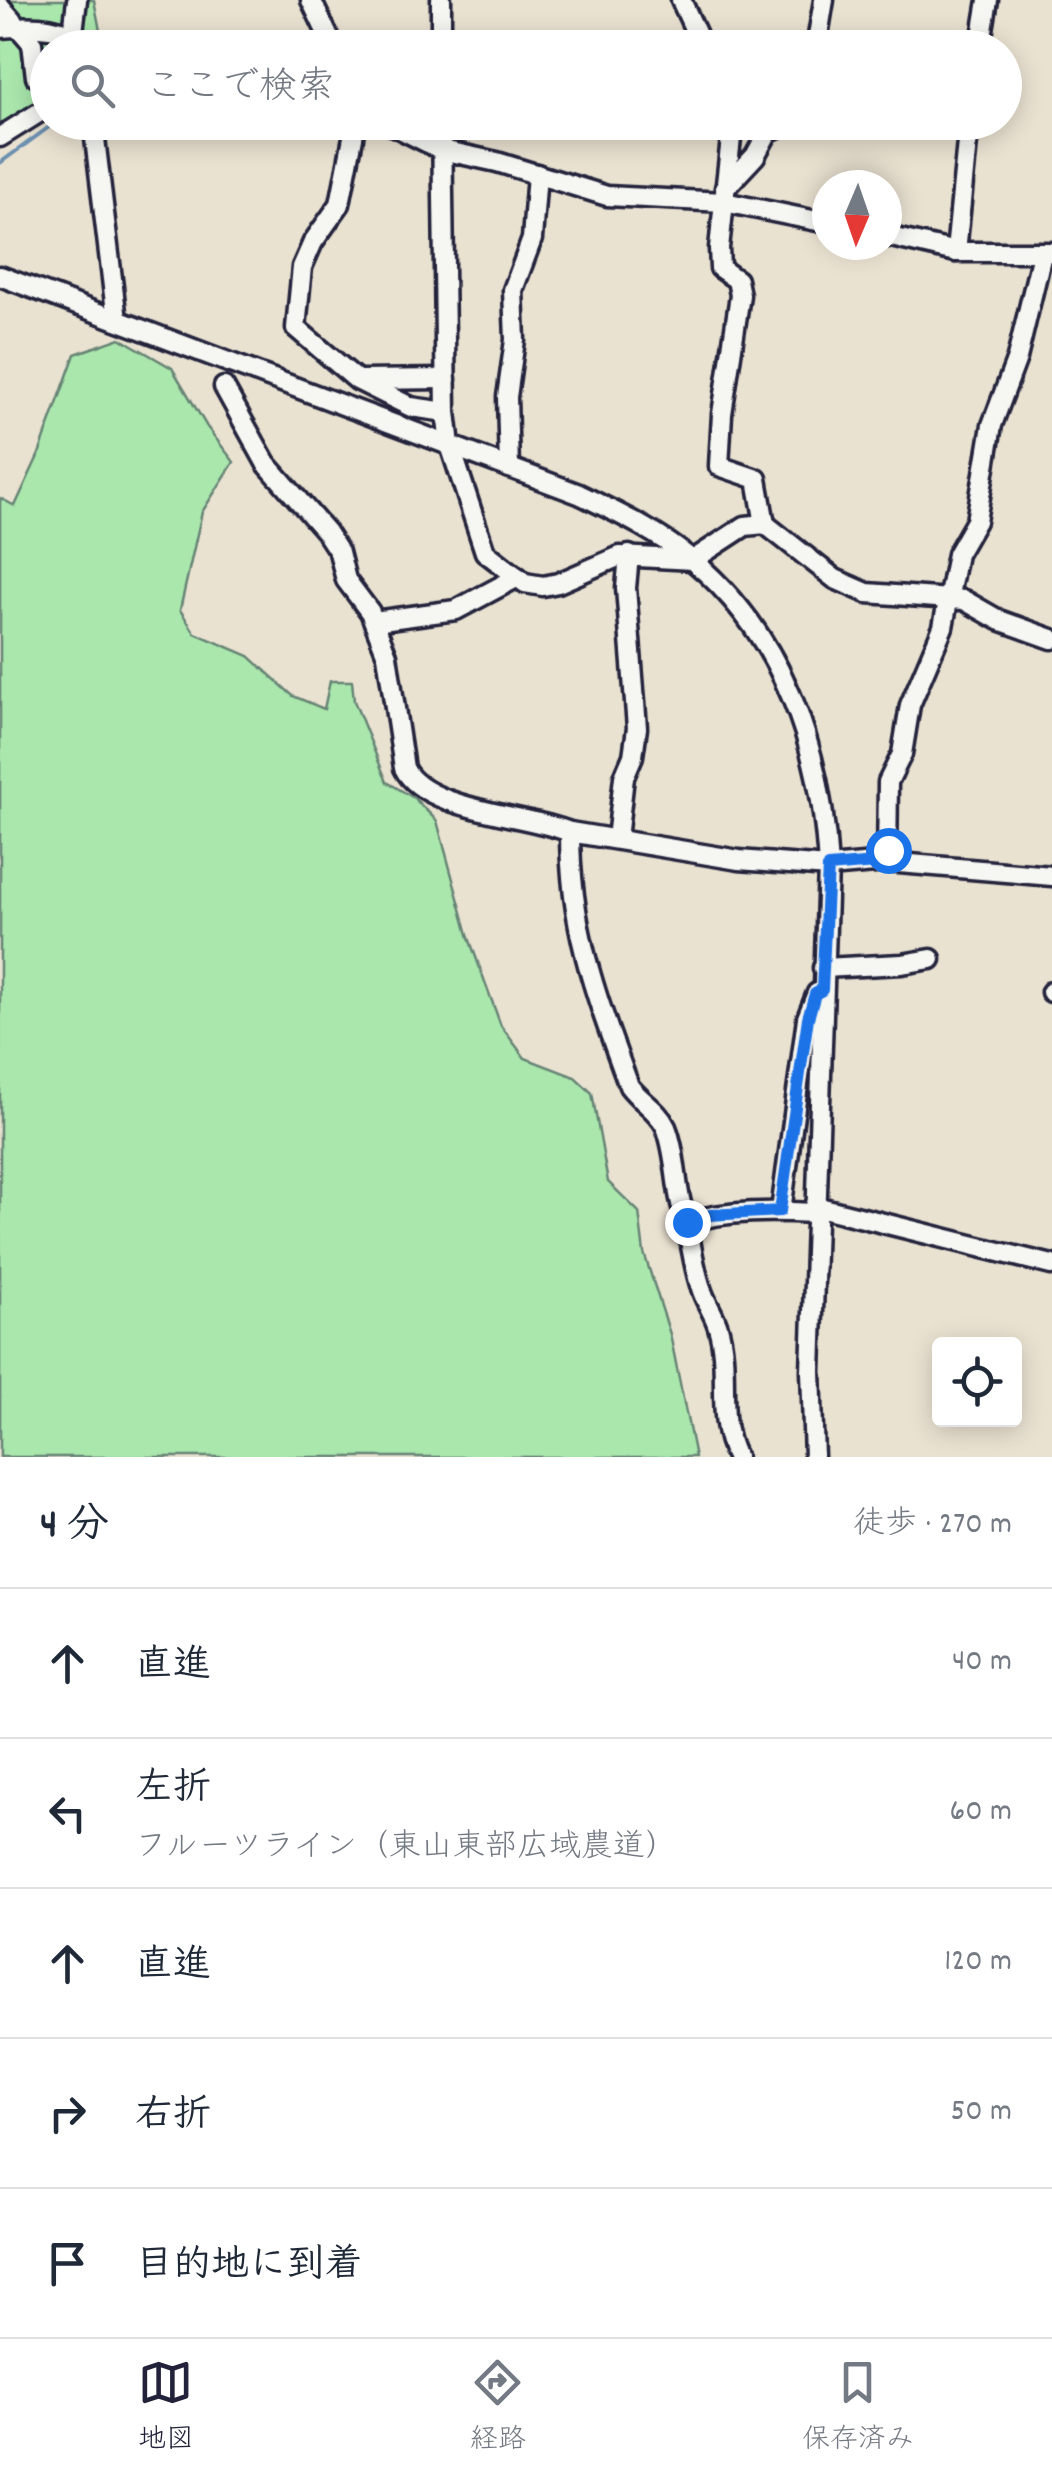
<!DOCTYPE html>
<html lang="ja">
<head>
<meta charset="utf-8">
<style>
  body { margin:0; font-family:Dekko,"Klee One",sans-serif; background:#f2f2f3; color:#1f2937 }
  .controls { position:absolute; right:30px; bottom:30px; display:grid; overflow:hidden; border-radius:10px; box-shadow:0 5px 25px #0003 }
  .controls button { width:90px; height:90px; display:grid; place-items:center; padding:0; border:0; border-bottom:2px solid #e0e1e3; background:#fff; color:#1f2937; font:50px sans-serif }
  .compass { position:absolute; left:812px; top:170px; width:90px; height:90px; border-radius:50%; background:#fff; box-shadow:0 5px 25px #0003; rotate:182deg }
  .stop { position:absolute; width:30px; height:30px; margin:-22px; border:8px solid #1a73e8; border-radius:50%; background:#fff }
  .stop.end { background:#1a73e8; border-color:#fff; box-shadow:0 2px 10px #0008 }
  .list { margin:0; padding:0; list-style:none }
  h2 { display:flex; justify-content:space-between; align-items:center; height:130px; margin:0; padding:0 40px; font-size:42px }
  h2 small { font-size:32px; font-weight:400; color:#747a83 }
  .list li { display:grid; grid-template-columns:65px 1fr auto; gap:30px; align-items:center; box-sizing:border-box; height:150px; padding:0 40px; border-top:2px solid #e0e1e3 }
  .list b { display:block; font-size:38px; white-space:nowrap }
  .list p { margin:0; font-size:32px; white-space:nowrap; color:#747a83 }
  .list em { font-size:32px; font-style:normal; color:#747a83 }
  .icon { flex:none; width:55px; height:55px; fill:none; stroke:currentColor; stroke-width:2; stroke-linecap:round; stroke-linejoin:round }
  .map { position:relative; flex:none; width:1052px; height:1457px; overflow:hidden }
  .search { position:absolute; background:#fff; box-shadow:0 5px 25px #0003; left:30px; right:30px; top:30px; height:110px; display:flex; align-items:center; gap:25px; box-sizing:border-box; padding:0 35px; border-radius:55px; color:#747a83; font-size:38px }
  .sheet { height:880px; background:#fff }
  nav { display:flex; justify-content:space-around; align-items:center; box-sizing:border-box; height:140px; border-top:2px solid #e0e1e3; background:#fff; font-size:28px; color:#747a83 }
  nav a { display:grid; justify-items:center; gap:5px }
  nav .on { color:#22223b }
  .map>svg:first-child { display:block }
  .green { fill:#aae7ad; stroke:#668474; stroke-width:2.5 }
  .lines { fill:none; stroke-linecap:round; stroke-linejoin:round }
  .stream { stroke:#6c90b0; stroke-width:4 }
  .minor-casing { stroke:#22223b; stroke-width:25 }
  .minor { stroke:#f6f6f2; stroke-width:18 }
  .route { stroke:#1a73e8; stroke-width:12 }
</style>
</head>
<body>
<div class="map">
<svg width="1052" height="1457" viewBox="0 0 1052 1457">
  <rect width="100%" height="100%" fill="#eae2d1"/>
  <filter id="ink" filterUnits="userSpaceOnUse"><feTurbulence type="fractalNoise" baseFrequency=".01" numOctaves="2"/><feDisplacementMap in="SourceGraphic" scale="20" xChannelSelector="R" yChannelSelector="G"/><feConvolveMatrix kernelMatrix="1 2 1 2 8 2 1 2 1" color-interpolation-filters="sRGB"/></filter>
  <g filter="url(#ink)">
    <g class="green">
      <polygon points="0,0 94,0 102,41 100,47 48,48 47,109 0,142"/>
      <polygon points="120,338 172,368 207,427 234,462 202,512 180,610 195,633 249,656 293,696 324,709 330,681 352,681 354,701 387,782 414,798 437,821 469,938 501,1026 525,1058 575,1077 592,1093 608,1182 639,1212 644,1253 670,1334 695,1457 0,1457 0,498 15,506 39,454 75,354"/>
    </g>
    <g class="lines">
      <polyline class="stream" points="0,163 56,122"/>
      <defs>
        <g id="minor">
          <polyline points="311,0 334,48"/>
          <polyline points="441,0 441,48"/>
          <polyline points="681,0 703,48"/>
          <polyline points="0,6 32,43 36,77"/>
          <path d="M0,28C37,24 65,26 95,48"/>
          <polyline points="73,32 77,0"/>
          <polyline points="816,48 824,0"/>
          <polyline points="980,48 988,0"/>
          <polyline points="93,122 117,320"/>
          <polyline points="356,122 340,204 313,242 302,267 296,328 357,380 411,407 446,412"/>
          <polyline points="386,122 442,150 497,162 607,196 724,202 827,223"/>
          <polyline points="442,122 446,412 450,445 485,552 525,583 543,586 558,583 620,556 693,560 745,526 765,524 835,579 867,593 964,600 999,620 1052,639"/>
          <polyline points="728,122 731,138 719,248 720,268 737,280 740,295 722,414 719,466 757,479 765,524"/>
          <polyline points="0,137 48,107"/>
          <polyline points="725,188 755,156 768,132 788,122"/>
          <polyline points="887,236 956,252 1050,252"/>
          <polyline points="956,252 969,122"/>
          <path d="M0,276L579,494C618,513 658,532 692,560C784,636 822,751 828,867L811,1371L814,1457"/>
          <polyline points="361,380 446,379"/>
          <path d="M224,387L266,463L326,532L339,552L346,580L370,612L387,655L404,768C425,811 526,814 570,832"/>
          <polyline points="509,468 507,397 515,340 513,290 532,239 537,174"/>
          <polyline points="374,621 456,610 518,577"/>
          <polyline points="617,839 624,777 633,756 637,728 626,588 629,555"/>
          <polyline points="887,862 888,782 902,754 910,705 943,627 957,554 976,521 992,425 1017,358 1042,254"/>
          <polyline points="823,968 902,964 931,959"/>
          <polyline points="1051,992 1052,992"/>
          <polyline points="815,1206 1052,1265"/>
          <polyline points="781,1211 807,1018 817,993"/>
          <path d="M815,1213C771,1211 730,1210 687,1222C674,1192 678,1157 666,1127C658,1110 640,1101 629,1086C596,996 570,930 570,832L739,860L828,867L887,862L1052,876"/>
          <path d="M687,1222C691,1245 694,1269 702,1291C706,1303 714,1314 718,1327C731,1370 715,1416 736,1457"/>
        </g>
      </defs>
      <use href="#minor" class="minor-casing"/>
      <use href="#minor" class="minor"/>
    </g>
  </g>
  <g class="lines" filter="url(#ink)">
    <polyline class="route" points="687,1222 710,1215 780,1211 808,1018 815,994 822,990 828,867 887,862 888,850"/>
  </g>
</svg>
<div class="controls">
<button><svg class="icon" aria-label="locate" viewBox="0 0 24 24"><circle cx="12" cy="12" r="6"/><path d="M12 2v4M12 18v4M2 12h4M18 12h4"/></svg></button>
</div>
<svg class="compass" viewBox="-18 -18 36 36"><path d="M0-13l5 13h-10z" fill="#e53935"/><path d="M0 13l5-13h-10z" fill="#747a83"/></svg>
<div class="stop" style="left:888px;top:850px"></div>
<div class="stop end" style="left:687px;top:1222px"></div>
<div class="search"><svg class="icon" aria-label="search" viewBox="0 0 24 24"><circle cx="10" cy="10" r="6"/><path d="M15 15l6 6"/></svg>ここで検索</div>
</div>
<section class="sheet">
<h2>4 分<small>徒歩 · 270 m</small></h2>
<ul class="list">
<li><svg class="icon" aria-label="ahead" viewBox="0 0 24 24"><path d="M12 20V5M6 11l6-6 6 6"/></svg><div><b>直進</b></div><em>40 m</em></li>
<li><svg class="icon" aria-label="left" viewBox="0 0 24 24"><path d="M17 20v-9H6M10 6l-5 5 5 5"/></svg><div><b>左折</b><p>フルーツライン（東山東部広域農道）</p></div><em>60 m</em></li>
<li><svg class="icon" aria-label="ahead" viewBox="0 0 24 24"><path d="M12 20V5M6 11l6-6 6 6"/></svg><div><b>直進</b></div><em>120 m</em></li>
<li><svg class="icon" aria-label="right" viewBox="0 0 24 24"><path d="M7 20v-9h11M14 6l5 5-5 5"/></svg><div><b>右折</b></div><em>50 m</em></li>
<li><svg class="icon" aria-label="arrive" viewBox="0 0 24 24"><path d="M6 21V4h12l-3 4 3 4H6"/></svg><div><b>目的地に到着</b></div></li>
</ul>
</section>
<nav>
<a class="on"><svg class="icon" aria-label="map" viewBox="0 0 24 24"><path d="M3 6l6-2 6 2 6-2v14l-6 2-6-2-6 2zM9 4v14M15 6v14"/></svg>地図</a>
<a><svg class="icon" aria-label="directions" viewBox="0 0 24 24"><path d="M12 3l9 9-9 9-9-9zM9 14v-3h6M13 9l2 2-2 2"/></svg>経路</a>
<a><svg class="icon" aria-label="saved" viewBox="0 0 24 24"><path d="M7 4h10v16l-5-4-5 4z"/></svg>保存済み</a>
</nav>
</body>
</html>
